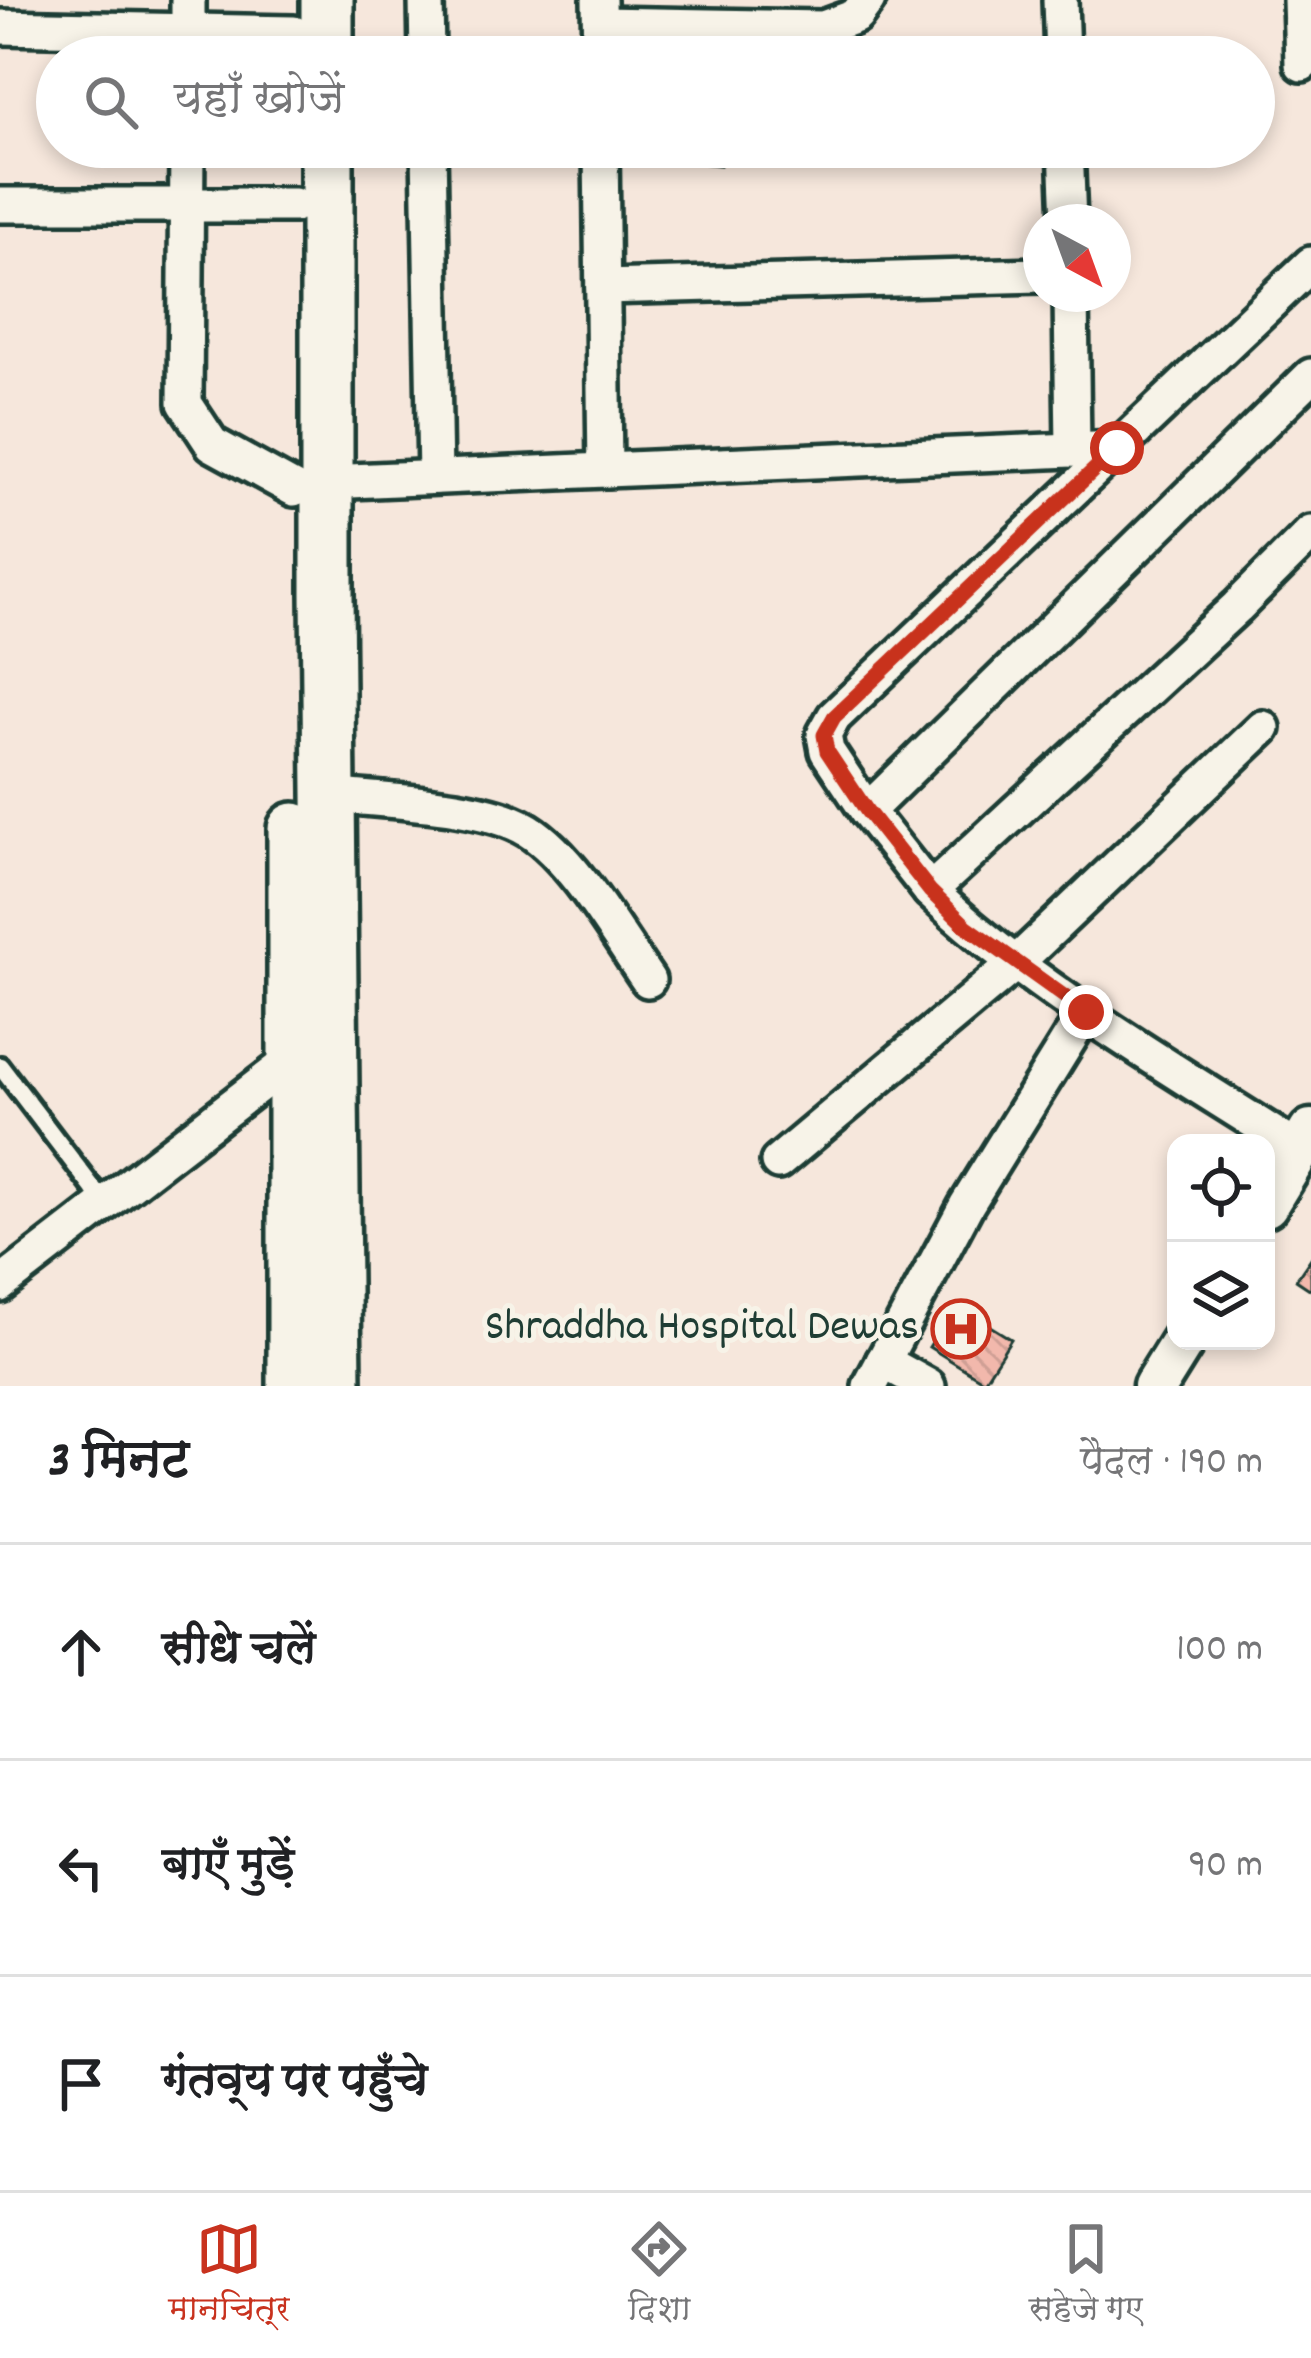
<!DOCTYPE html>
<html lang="hi">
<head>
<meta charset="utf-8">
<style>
  body { margin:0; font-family:Dekko,"Playpen Sans Deva",sans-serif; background:#f2f2f2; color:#202124 }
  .controls { position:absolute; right:36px; bottom:36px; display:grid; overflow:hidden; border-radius:24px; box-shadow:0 6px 18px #0003 }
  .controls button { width:108px; height:108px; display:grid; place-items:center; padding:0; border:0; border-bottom:3px solid #e0e0e0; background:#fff; color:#202124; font:60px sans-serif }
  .compass { position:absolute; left:1023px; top:204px; width:108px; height:108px; border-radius:50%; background:#fff; box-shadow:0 6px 18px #0003; rotate:139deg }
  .stop { position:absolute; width:36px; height:36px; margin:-27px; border:9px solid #c8321e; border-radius:50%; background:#fff }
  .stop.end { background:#c8321e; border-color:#fff; box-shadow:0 3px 12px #0008 }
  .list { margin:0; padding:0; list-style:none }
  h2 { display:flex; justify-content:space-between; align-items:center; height:156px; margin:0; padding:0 48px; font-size:51px }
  h2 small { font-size:39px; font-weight:400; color:#757577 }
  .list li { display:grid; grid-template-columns:78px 1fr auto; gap:36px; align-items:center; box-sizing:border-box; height:216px; padding:0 48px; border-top:3px solid #e0e0e0 }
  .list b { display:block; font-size:45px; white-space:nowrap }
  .list em { font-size:39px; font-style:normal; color:#757577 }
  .icon { flex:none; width:66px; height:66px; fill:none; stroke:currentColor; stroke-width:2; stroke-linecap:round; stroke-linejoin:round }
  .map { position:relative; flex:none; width:1311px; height:1386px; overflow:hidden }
  .search { position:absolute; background:#fff; box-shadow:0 6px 18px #0003; left:36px; right:36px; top:36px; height:132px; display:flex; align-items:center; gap:30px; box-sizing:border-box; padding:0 42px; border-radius:66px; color:#757577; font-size:45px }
  .sheet { height:804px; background:#fff }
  nav { display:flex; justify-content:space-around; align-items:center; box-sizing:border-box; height:168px; border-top:3px solid #e0e0e0; background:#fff; font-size:33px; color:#757577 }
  nav a { display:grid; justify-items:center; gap:6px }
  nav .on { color:#c8321e }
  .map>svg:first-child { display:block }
  .building { fill:url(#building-back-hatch); stroke:#1f3d34; stroke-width:3 }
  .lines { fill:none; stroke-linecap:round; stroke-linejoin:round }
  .service-casing { stroke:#1f3d34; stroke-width:26 }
  .minor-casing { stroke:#1f3d34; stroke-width:42 }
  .tertiary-casing { stroke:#1f3d34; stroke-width:51 }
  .primary-casing { stroke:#1f3d34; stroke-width:60 }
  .service { stroke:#f7f3e8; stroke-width:16 }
  .minor { stroke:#f7f3e8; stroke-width:33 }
  .tertiary { stroke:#f7f3e8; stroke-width:42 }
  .primary { stroke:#f7f3e8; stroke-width:51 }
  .route { stroke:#c8321e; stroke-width:15 }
  .labels { text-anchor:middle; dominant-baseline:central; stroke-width:10; stroke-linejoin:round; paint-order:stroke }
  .poi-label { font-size:45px; fill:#1f3d34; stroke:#f7f3e8; text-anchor:end }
</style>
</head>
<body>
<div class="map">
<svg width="1311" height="1386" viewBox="0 0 1311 1386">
  <defs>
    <pattern id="building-back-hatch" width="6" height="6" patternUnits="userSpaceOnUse" patternTransform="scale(3)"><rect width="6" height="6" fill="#f2b8ac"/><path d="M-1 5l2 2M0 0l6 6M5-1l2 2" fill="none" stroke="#cf9f95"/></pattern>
  </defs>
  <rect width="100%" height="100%" fill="#f6e7dc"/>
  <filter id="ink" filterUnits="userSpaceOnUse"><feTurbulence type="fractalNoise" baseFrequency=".00833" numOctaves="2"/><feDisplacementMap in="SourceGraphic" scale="24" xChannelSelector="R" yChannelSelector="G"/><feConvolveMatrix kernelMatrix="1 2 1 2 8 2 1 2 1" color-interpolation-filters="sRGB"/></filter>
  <g filter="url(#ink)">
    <g class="building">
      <polygon points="660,147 722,147 720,165 659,159"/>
      <polygon points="1311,1258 1311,1290 1296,1280"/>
      <polygon points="956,1305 1011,1339 984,1381 929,1347"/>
    </g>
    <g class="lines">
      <defs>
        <polyline id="service" points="0,1066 105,1204"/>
        <g id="minor">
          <polyline points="426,0 427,57"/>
          <polyline points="599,0 600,57"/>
          <polyline points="1060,0 1062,57"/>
          <polyline points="1300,0 1302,64"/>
          <polyline points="600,24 823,28 856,16 868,0"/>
          <polyline points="0,27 294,33"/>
          <polyline points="188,57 188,0"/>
          <polyline points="187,147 185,403 212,444 294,489"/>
          <polyline points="429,147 435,477"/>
          <polyline points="601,147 605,470"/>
          <polyline points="1066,147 1069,222"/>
          <polyline points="0,205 294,205"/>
          <polyline points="603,287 1041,275"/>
          <polyline points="1071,294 1073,450"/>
          <polyline points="327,482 1117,448"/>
          <path d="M329,795C381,801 485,803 528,830C574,859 616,934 648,980"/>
          <polyline points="867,811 827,751 824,735 834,717 1311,264"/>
          <polyline points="930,891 867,811 1311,376"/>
          <path d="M1299,1150C1177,1071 1035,991 930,891L1237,607L1311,533"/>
          <polyline points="778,1162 1017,962 1263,728"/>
          <polyline points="0,1285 294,1058"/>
          <polyline points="883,1361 928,1386"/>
          <polyline points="870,1386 966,1206 1086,1012"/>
        </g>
        <g id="tertiary">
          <polyline points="1266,1205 1311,1131"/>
          <polyline points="1155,1386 1183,1341"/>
        </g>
        <g id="primary">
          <polyline points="327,0 327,57"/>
          <polyline points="327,147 327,594 335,1386"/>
          <polyline points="294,1386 294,829"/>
        </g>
      </defs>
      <use href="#service" class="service-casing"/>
      <use href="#minor" class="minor-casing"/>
      <use href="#tertiary" class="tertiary-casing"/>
      <use href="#primary" class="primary-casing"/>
      <use href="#service" class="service"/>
      <use href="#minor" class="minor"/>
      <use href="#tertiary" class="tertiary"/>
      <use href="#primary" class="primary"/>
    </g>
  </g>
  <g class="lines" filter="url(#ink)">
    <polyline class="route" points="1086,1012 966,926 930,891 867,811 827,751 824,735 834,717 1117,448"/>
  </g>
  <defs>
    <symbol id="hospital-ring" viewBox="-11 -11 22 22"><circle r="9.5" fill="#f7f3e8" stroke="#c8321e" stroke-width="1.5"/><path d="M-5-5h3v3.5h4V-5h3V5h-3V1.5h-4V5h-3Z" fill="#c8321e"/></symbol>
  </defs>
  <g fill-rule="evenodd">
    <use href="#hospital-ring" x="928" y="1296" width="66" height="66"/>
  </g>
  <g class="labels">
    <g class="poi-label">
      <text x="919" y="1329">Shraddha Hospital Dewas</text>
    </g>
  </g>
</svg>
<div class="controls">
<button><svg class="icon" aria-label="locate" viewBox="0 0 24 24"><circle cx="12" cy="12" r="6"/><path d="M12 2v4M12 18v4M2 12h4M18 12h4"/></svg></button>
<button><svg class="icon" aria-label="layers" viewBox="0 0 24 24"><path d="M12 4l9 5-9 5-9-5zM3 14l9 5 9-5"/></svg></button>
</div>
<svg class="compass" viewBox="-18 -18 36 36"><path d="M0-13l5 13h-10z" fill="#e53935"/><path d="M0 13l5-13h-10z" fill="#757577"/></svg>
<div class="stop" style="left:1117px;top:448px"></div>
<div class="stop end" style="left:1086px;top:1012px"></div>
<div class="search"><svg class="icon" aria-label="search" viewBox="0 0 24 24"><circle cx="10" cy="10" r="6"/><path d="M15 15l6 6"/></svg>यहाँ खोजें</div>
</div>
<section class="sheet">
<h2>3 मिनट<small>पैदल · 190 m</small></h2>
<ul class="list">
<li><svg class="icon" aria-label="ahead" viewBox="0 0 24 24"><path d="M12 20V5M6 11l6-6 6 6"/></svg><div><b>सीधे चलें</b></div><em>100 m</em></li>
<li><svg class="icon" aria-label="left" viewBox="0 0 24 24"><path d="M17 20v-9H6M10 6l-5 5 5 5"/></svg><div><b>बाएँ मुड़ें</b></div><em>90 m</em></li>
<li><svg class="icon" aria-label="arrive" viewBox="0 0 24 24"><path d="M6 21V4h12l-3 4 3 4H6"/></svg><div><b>गंतव्य पर पहुँचे</b></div></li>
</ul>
</section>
<nav>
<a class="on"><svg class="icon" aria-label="map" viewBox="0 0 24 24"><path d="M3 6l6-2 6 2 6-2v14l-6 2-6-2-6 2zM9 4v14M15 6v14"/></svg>मानचित्र</a>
<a><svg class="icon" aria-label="directions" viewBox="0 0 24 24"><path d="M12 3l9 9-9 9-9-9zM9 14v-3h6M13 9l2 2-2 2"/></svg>दिशा</a>
<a><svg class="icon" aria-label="saved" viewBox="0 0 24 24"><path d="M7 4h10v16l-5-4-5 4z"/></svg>सहेजे गए</a>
</nav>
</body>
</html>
